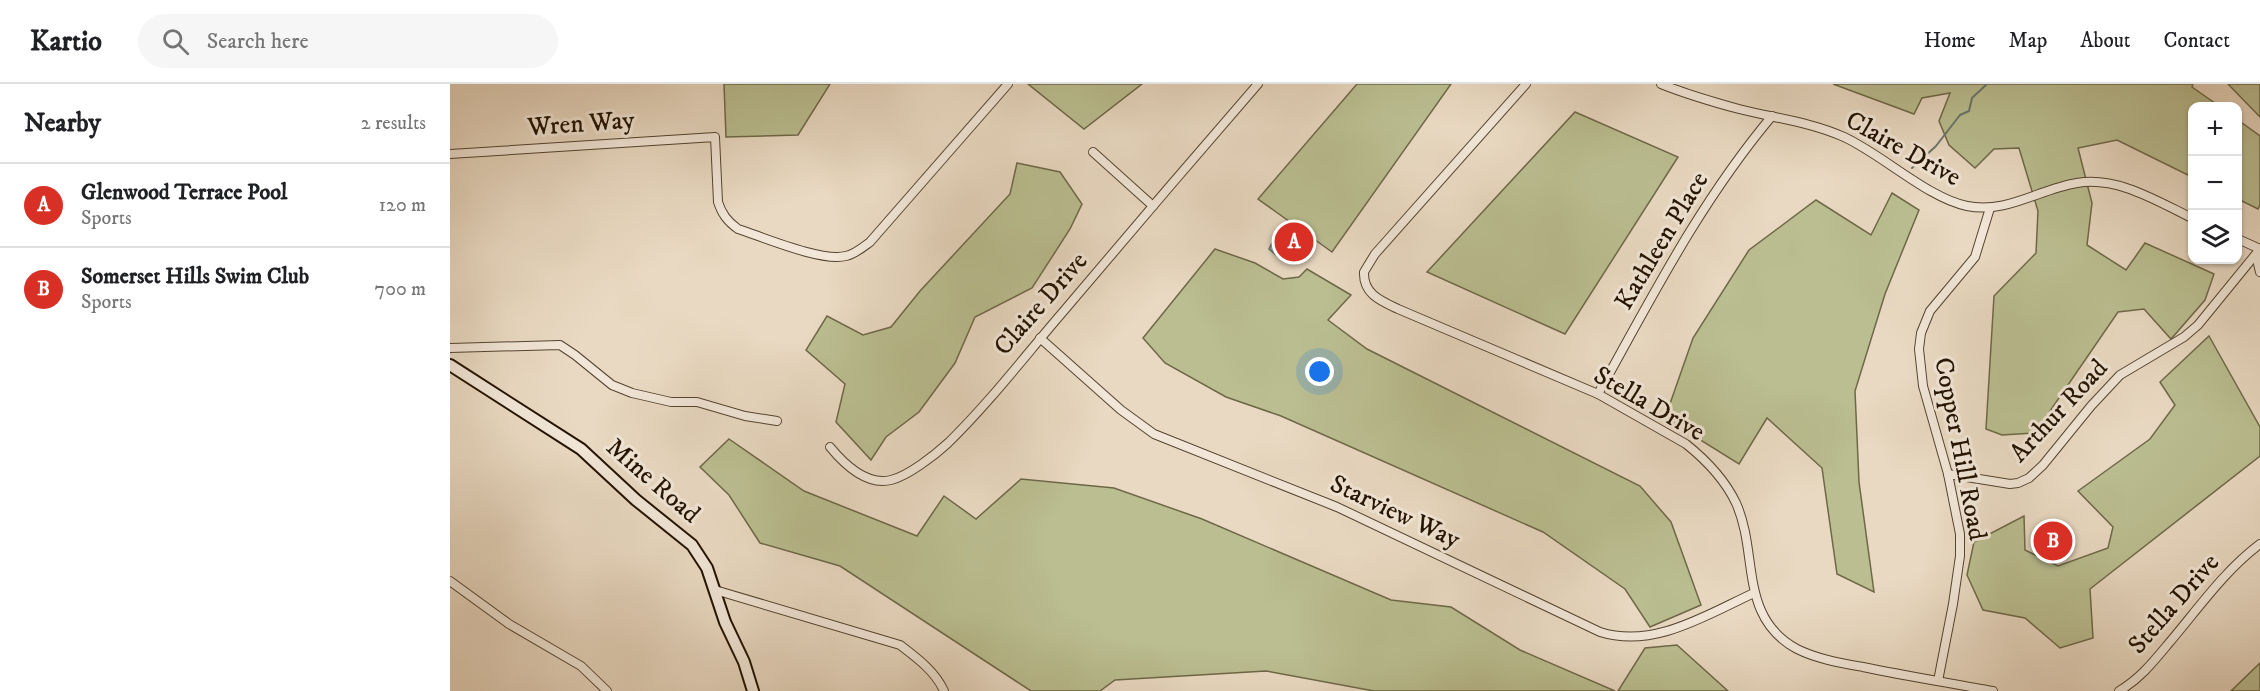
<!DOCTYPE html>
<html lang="en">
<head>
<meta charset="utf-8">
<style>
  body { margin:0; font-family:"IM FELL DW Pica",serif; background:#f6f6f6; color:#202124 }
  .controls { position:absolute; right:18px; top:18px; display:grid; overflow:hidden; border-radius:12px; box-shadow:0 2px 4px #0004 }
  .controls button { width:54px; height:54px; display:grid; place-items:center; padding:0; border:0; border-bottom:2px solid #e0e0e0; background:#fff; color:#202124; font:30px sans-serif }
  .you { position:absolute; left:870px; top:288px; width:21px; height:21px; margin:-15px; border:4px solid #fff; border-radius:50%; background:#1a73e8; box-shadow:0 0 0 9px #1a73e833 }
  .badge { display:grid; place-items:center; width:39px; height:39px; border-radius:50%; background:#d93025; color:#fff; font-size:20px; font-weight:700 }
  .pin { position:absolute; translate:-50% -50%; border:3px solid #fff; box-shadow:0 2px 6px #0006 }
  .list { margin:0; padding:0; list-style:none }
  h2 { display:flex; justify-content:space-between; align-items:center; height:78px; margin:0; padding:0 24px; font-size:26px }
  h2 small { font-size:20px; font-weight:400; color:#757577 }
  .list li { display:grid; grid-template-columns:39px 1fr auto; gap:18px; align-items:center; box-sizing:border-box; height:84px; padding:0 24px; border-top:2px solid #e0e0e0 }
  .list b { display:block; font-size:22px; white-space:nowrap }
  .list p { margin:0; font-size:20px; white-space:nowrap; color:#757577 }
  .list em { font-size:20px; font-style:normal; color:#757577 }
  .icon { flex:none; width:33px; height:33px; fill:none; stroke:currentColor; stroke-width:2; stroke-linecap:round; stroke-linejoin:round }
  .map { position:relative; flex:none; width:1810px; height:607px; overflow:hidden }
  header { display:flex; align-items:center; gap:36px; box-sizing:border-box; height:84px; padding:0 30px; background:#fff; border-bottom:2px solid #e0e0e0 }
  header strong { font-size:28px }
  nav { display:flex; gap:33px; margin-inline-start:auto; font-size:21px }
  .search { width:420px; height:54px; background:#f6f6f6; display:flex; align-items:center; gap:15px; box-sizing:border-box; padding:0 21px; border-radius:33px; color:#757577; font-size:22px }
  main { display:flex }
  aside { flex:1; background:#fff }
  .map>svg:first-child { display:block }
  .green { fill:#babe91; stroke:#6e6848; stroke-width:1.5 }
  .water { fill:#97bab4; stroke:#69776c; stroke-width:1.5 }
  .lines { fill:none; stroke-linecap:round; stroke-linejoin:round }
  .stream { stroke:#69776c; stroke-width:2 }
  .street-casing { stroke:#544430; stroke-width:10 }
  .secondary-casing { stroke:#231300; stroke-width:14 }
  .street { stroke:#f1e6d7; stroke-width:8 }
  .secondary { stroke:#f1e6d7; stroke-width:10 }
  .labels { text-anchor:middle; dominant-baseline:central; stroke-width:6; stroke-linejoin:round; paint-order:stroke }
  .street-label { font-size:26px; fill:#231300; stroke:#f1e6d7 }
</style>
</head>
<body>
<header>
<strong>Kartio</strong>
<div class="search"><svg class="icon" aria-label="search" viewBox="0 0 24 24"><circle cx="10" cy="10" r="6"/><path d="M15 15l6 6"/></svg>Search here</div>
<nav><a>Home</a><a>Map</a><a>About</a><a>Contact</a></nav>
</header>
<main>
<aside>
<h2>Nearby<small>2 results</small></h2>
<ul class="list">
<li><span class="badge">A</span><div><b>Glenwood Terrace Pool</b><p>Sports</p></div><em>120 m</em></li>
<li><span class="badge">B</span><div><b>Somerset Hills Swim Club</b><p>Sports</p></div><em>700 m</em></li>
</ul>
</aside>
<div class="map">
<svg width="1810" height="607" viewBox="0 0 1810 607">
  <rect width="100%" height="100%" fill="#e9d9c2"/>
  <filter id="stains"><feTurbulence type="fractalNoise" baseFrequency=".00333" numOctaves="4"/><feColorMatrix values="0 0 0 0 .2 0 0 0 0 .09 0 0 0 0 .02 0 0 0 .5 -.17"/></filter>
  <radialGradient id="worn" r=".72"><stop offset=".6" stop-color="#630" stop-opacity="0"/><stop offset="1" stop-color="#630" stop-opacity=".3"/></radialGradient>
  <g class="green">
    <polygon points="274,0 380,0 348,51 276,53"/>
    <polygon points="578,0 692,0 634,45"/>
    <polygon points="907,0 1001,0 882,168 808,115"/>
    <polygon points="1383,0 1743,0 1742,3 1769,22 1742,22 1742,93 1667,56 1628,64 1642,119 1637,161 1676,186 1695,159 1764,190 1755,216 1721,255 1694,225 1668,228 1585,349 1552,351 1536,345 1544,212 1586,169 1588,127 1569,64 1544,65 1525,84 1499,61 1489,37 1500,9 1472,14 1464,30"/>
    <polygon points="1778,0 1810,0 1810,33"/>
    <polygon points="1125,28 1228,73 1115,250 977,188"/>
    <polygon points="1788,36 1810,52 1810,121 1808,125 1788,115"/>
    <polygon points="567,79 610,88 632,120 620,145 582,204 525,233 505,279 469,328 436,353 421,376 386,338 395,300 356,266 377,232 413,251 441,243 470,207 560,110"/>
    <polygon points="1442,109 1469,126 1435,210 1405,307 1409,398 1424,508 1387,490 1372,384 1317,334 1289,380 1215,334 1243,254 1299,166 1366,116 1421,151"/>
    <polygon points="765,165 805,179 833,195 849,193 857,185 901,211 878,236 917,265 1190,402 1221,438 1251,521 1200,543 1175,505 1093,448 831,332 776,313 715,279 693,254"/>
    <polygon points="1759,252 1810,343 1810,372 1640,505 1643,554 1610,564 1575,534 1533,526 1517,491 1524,458 1574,432 1575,466 1608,482 1658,464 1663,443 1628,407 1700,355 1725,321 1710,298"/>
    <polygon points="279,355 354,407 467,452 494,412 526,435 571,395 664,404 752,435 941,516 1001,523 1070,566 1165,607 924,607 816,587 665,596 650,607 581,607 390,482 310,459 279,411 250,383"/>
    <polygon points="1227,561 1278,607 1168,607 1195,564"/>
    <polygon points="1810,579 1810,607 1781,607"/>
  </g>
  <g class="water">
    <polygon points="823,157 840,167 833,177 819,165"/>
    <polygon points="1599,447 1611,458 1618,450 1623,455 1611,469 1593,455"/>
  </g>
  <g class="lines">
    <polyline class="stream" points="1462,84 1486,62 1510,31 1519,27 1522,14 1537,0"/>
    <defs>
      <g id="street">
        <path d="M1076,0L925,170L914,188C913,210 931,217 948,225L1148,310L1236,360C1256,376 1275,396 1286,419C1309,470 1288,533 1347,565C1367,575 1391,579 1413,583C1456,592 1500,599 1543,607"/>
        <path d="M1211,0C1236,10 1263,18 1289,25C1324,34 1361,38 1394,53C1433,71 1478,114 1517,122C1557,130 1589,105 1627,99C1667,92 1707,117 1742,134"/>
        <polyline points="643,68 703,122"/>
        <path d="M0,70L265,53L268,118C272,130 277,137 288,145C313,153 371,178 396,172C405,170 412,164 420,158L558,0"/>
        <polyline points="1788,155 1810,165"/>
        <polyline points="1806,171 1810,188"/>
        <path d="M590,254L671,326L704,350L887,423L1150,548C1204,565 1256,531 1304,509"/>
        <polyline points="0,264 110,261 125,271 162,301 182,309 221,318 247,318 295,332 327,337"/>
        <path d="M1148,310C1202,213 1250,118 1322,32"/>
        <path d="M380,363C394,380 416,402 441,396C458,392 485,371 498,359C539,319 575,272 612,229C677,152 742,76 808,0"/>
        <polyline points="1498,390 1560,400 1568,399 1579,394 1593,381 1641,322 1670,291 1734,253 1748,241 1810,165"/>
        <polyline points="0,497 59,540 131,582 157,607"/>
        <path d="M265,506L450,561C467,574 485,587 494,607"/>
        <polyline points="1488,597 1503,520 1510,472 1510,450 1498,390 1473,302 1469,265 1471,249 1480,227 1525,173 1540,124"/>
        <path d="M1669,607C1690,595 1704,577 1719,559C1748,525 1774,487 1810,460"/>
      </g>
      <polyline id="secondary" points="0,281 131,365 186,416 242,461 257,484 275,538 294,578 303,607"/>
    </defs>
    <use href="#street" class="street-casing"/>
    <use href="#secondary" class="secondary-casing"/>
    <use href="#street" class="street"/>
    <use href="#secondary" class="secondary"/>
  </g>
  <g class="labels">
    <g class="street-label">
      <text transform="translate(131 40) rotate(-4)">Wren Way</text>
      <text transform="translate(1453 65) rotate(29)">Claire Drive</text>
      <text transform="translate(1212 157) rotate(-59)">Kathleen Place</text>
      <text transform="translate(591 220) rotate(-49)">Claire Drive</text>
      <text transform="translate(1199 320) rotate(30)">Stella Drive</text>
      <text transform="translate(1609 327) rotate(-47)">Arthur Road</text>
      <text transform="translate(1510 365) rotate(79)">Copper Hill Road</text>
      <text transform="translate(203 397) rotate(41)">Mine Road</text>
      <text transform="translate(945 428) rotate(25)">Starview Way</text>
      <text transform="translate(1724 520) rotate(-49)">Stella Drive</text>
    </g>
  </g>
  <rect width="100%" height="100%" filter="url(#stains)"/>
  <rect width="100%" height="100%" fill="url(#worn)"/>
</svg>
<div class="controls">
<button>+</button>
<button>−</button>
<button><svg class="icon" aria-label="layers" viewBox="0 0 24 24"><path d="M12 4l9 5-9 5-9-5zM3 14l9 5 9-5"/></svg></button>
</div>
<div class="you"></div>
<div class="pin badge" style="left:844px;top:158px">A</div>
<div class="pin badge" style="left:1603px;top:457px">B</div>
</div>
</main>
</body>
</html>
